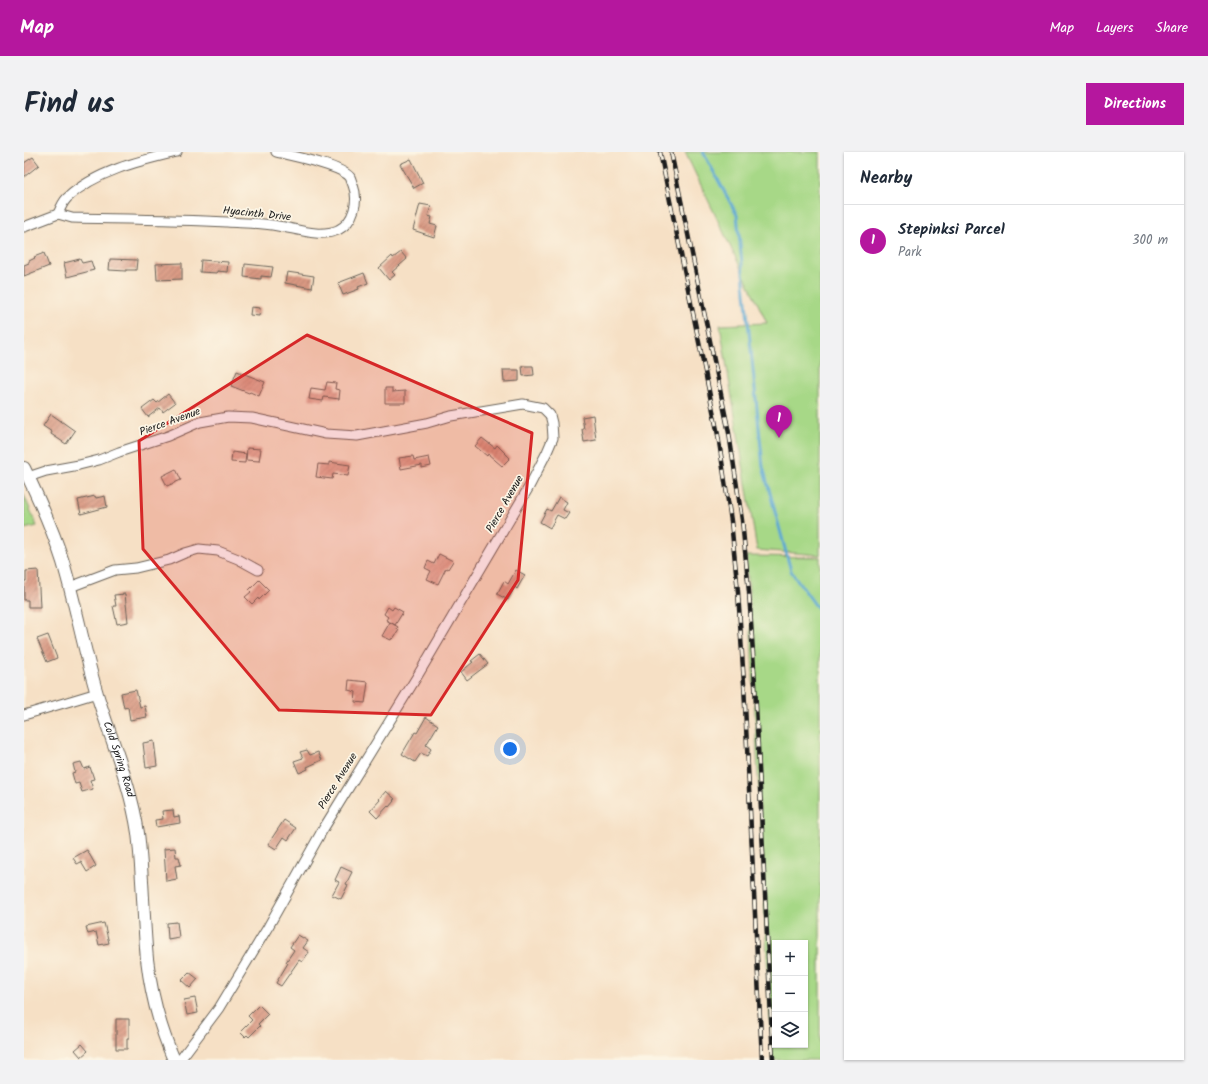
<!DOCTYPE html>
<html lang="en">
<head>
<meta charset="utf-8">
<style>
  body { margin:0; font-family:Kalam,sans-serif; background:#f2f2f3; color:#1f2937 }
  .controls { position:absolute; right:12px; bottom:12px; display:grid; overflow:hidden; border-radius:0px; box-shadow:0 1px 3px #0004 }
  .controls button { width:36px; height:36px; display:grid; place-items:center; padding:0; border:0; border-bottom:1px solid #e0e1e3; background:#fff; color:#1f2937; font:20px sans-serif }
  .you { position:absolute; left:486px; top:597px; width:14px; height:14px; margin:-10px; border:3px solid #fff; border-radius:50%; background:#1a73e8; box-shadow:0 0 0 6px #1a73e833 }
  .badge { display:grid; place-items:center; width:26px; height:26px; border-radius:50%; background:#b5179e; color:#fff; font-size:13px; font-weight:700 }
  .pin { position:absolute; translate:-50% -33px; filter:drop-shadow(0 1px 2px #0008) }
  .pin::after { content:''; position:absolute; top:21px; width:14px; height:12px; background:inherit; clip-path:polygon(0 0,100% 0,50% 100%) }
  .list { margin:0; padding:0; list-style:none }
  h2 { display:flex; justify-content:space-between; align-items:center; height:52px; margin:0; padding:0 16px; font-size:17px }
  h2 small { font-size:13px; font-weight:400; color:#747a83 }
  .list li { display:grid; grid-template-columns:26px 1fr auto; gap:12px; align-items:center; box-sizing:border-box; height:72px; padding:0 16px; border-top:1px solid #e0e1e3 }
  .list b { display:block; font-size:15px; white-space:nowrap }
  .list p { margin:0; font-size:13px; white-space:nowrap; color:#747a83 }
  .list em { font-size:13px; font-style:normal; color:#747a83 }
  .icon { flex:none; width:22px; height:22px; fill:none; stroke:currentColor; stroke-width:2; stroke-linecap:round; stroke-linejoin:round }
  .map { position:relative; flex:none; width:796px; height:908px; overflow:hidden; border-radius:0px }
  header { display:flex; align-items:center; gap:24px; box-sizing:border-box; height:56px; padding:0 20px; background:#b5179e; color:#fff }
  header strong { font-size:19px }
  nav { display:flex; gap:22px; margin-inline-start:auto; font-size:14px }
  .intro { display:flex; align-items:center; justify-content:space-between; box-sizing:border-box; height:96px; padding:0 24px }
  h1 { margin:0; font-size:28px }
  .button { padding:10px 18px; border-radius:0px; background:#b5179e; color:#fff; font-size:14px; font-weight:700 }
  main { display:flex; gap:24px; padding:0 24px }
  aside { flex:1; background:#fff; border-radius:0px; box-shadow:0 1px 3px #0004 }
  .map>svg:first-child { display:block }
  .park { fill:#a7d887; stroke:#627a52; fill-rule:evenodd }
  .lines { fill:none; stroke-linecap:round; stroke-linejoin:round }
  .stream { stroke:#5aa7d3; stroke-width:3 }
  .building { fill:url(#building-hatch) }
  .street-casing { stroke:#686157; stroke-width:11 }
  .secondary-casing { stroke:#686157; stroke-width:14 }
  .street { stroke:#fff; stroke-width:9 }
  .secondary { stroke:#fff; stroke-width:12 }
  .rail-casing { stroke:#1c1c1c; stroke-width:4.5 }
  .rail { stroke:#fcf5e5; stroke-width:3; stroke-dasharray:9; stroke-linecap:butt }
  .marked { fill:#d62828; fill-opacity:0.2; stroke:#d62828; stroke-width:3; stroke-linejoin:round }
  .labels { text-anchor:middle; dominant-baseline:central; stroke-width:3.5; stroke-linejoin:round; paint-order:stroke }
  .street-label { font-size:11px; fill:#1c1c1c; stroke:#fcf5e5 }
</style>
</head>
<body>
<header>
<strong>Map</strong>
<nav><a>Map</a><a>Layers</a><a>Share</a></nav>
</header>
<div class="intro"><h1>Find us</h1><a class="button">Directions</a></div>
<main>
<div class="map">
<svg width="796" height="908" viewBox="0 0 796 908">
  <defs>
    <pattern id="building-hatch" width="6" height="6" patternUnits="userSpaceOnUse"><rect width="6" height="6" fill="#d99882"/><path d="M-1 1l2-2M0 6l6-6M5 7l2-2" fill="none" stroke="#af7b6a"/></pattern>
  </defs>
  <rect width="100%" height="100%" fill="#fcf5e5"/>
  <filter id="ink" filterUnits="userSpaceOnUse"><feTurbulence type="fractalNoise" baseFrequency=".025" numOctaves="2"/><feDisplacementMap in="SourceGraphic" scale="8" xChannelSelector="R" yChannelSelector="G"/><feConvolveMatrix kernelMatrix="1 2 1 2 8 2 1 2 1" color-interpolation-filters="sRGB"/></filter>
  <filter id="wash" filterUnits="userSpaceOnUse"><feTurbulence type="fractalNoise" baseFrequency=".012" numOctaves="4" result="noise"/><feDisplacementMap in="SourceGraphic" scale="16" xChannelSelector="R" yChannelSelector="G"/><feGaussianBlur stdDeviation="0.9" result="paint"/><feColorMatrix in="noise" values="0 0 0 0 0 0 0 0 0 0 0 0 0 0 0 0 0 1.4 0 .05"/><feComposite in="paint" operator="in"/></filter>
  <g filter="url(#wash)">
    <rect width="100%" height="100%" fill="#f6e0c5"/>
    <g class="park">
      <polygon points="661,0 796,0 796,403 733,398 696,173 743,171"/>
      <polygon points="0,343 13,374 0,377"/>
      <path d="M722,404L796,405V908H748L725,440ZM751,791H781V893H751Z"/>
    </g>
    <g class="lines">
      <polyline class="stream" points="679,0 713,63 739,315 767,419 796,460"/>
    </g>
    <g id="blocks">
      <g class="building">
        <polygon points="9,5 15,13 0,25 0,11"/>
        <polygon points="387,7 399,31 390,36 376,12"/>
        <polygon points="396,52 407,54 404,64 408,65 406,72 413,74 410,85 389,78"/>
        <polygon points="377,100 383,107 368,120 371,123 365,128 355,116 368,104 369,106"/>
        <polygon points="20,101 25,114 0,124 0,113 5,111 5,109 11,106 10,105"/>
        <polygon points="56,107 58,111 67,109 70,118 43,125 40,111"/>
        <polygon points="86,107 113,108 112,118 102,118 102,119 85,118"/>
        <polygon points="177,108 204,110 203,120 193,119 193,121 176,120"/>
        <polygon points="158,111 158,127 133,128 132,112"/>
        <polygon points="221,112 249,115 247,125 237,124 237,127 220,125"/>
        <polygon points="263,120 290,124 288,136 261,131"/>
        <polygon points="340,121 344,131 334,135 335,137 319,143 314,131"/>
        <polygon points="227,155 236,156 235,164 226,163"/>
        <polygon points="498,214 509,214 510,223 499,224"/>
        <polygon points="479,218 495,218 495,229 480,230"/>
        <polygon points="213,219 241,230 235,244 226,240 225,241 207,234"/>
        <polygon points="303,230 312,231 311,237 316,238 315,247 300,245 299,249 285,247 287,236 301,238"/>
        <polygon points="361,236 368,236 368,240 381,239 381,251 361,251"/>
        <polygon points="144,242 151,251 139,260 136,256 124,265 118,257 130,248 133,251"/>
        <polygon points="27,262 51,279 42,292 27,282 28,280 19,274"/>
        <polygon points="569,263 572,288 560,290 558,277 560,277 558,265"/>
        <polygon points="458,286 471,296 473,293 486,306 478,314 464,302 463,304 451,294"/>
        <polygon points="223,296 237,297 235,309 222,308"/>
        <polygon points="208,300 222,302 221,311 207,310"/>
        <polygon points="389,304 390,308 405,305 407,314 398,316 398,313 377,317 375,306"/>
        <polygon points="305,310 326,313 324,324 309,322 308,327 292,325 294,312 305,313"/>
        <polygon points="152,317 157,328 143,334 138,324"/>
        <polygon points="71,344 72,346 81,344 83,355 57,362 54,348"/>
        <polygon points="535,345 543,350 539,358 545,361 541,367 533,363 526,376 516,370 523,357 527,359"/>
        <polygon points="415,402 429,409 424,417 422,416 414,432 403,427 407,419 401,416 404,409 410,412"/>
        <polygon points="14,418 16,455 4,455 4,448 0,448 0,429 2,429 2,419"/>
        <polygon points="492,418 501,423 493,437 491,435 484,448 473,442 480,429 484,432"/>
        <polygon points="235,428 245,438 235,448 234,446 228,452 221,445 227,440 225,438"/>
        <polygon points="101,442 104,470 93,472 89,454 92,454 90,443"/>
        <polygon points="364,455 368,458 370,455 379,460 371,473 362,468 364,465 360,462"/>
        <polygon points="366,470 374,475 373,477 375,478 369,487 368,486 367,488 358,484"/>
        <polygon points="24,483 33,506 23,510 13,487"/>
        <polygon points="456,502 464,512 443,528 437,520 449,510 447,509"/>
        <polygon points="325,528 344,530 341,551 331,550 332,540 324,538"/>
        <polygon points="112,538 116,555 121,554 123,565 106,568 104,555 100,556 97,541"/>
        <polygon points="402,565 414,573 402,593 407,597 403,604 397,601 391,610 378,602 391,580 393,581"/>
        <polygon points="130,589 133,614 122,616 119,591"/>
        <polygon points="283,598 286,603 294,600 298,608 283,615 284,617 275,621 270,609 279,606 276,600"/>
        <polygon points="57,610 60,617 66,615 70,627 66,628 69,637 58,640 55,631 51,632 48,621 51,620 49,612"/>
        <polygon points="362,639 371,647 369,648 370,649 365,655 364,654 353,666 346,659 356,648 355,647"/>
        <polygon points="149,658 150,665 155,664 156,671 132,675 131,668 139,667 138,659"/>
        <polygon points="260,668 272,676 264,688 260,685 252,697 244,692"/>
        <polygon points="151,696 152,705 155,705 157,713 151,714 153,727 142,729 140,697"/>
        <polygon points="63,698 72,714 63,720 57,710 53,712 49,706"/>
        <polygon points="317,715 328,720 322,732 324,733 317,747 308,743 315,730 311,728"/>
        <polygon points="153,770 155,785 144,787 143,771"/>
        <polygon points="80,771 85,791 75,793 72,780 64,782 62,775"/>
        <polygon points="274,783 284,789 279,796 285,800 278,810 275,808 257,834 252,831 264,811 262,810 270,798 266,795"/>
        <polygon points="165,820 174,827 166,836 157,828"/>
        <polygon points="171,846 174,861 163,863 160,848"/>
        <polygon points="235,853 244,862 234,872 236,874 225,885 223,883 221,885 216,880 228,868 224,864"/>
        <polygon points="92,867 105,867 105,886 103,886 103,897 92,897"/>
        <polygon points="58,892 64,899 57,905 51,898"/>
      </g>
    </g>
  </g>
  <g filter="url(#ink)">
    <use href="#blocks" fill-opacity="0" stroke="#686157" stroke-width="1"/>
    <g class="lines">
      <defs>
        <g id="street">
          <path d="M153,0C115,9 72,19 43,46C39,50 36,57 34,62L48,66C99,67 151,67 203,70C219,71 237,71 254,74C273,77 295,86 314,78C330,70 335,49 329,33C328,31 327,27 326,25C316,13 268,4 252,0"/>
          <polyline points="0,75 34,62"/>
          <polyline points="4,325 22,319 55,313 75,308 95,300 144,284 176,270 204,265 228,266 302,282 333,284 403,271 427,264 499,252 519,256 526,263 528,271 529,286 523,300 505,335 394,523 298,679 244,775 195,856 156,908"/>
          <polyline points="46,435 91,418 112,416 145,408 161,401 175,397 194,399 214,407 234,418"/>
          <polyline points="0,563 73,541"/>
        </g>
        <g id="secondary">
          <path id="s1" d="M0,316C15,347 29,378 39,410C52,454 60,498 73,542C87,588 107,633 114,681C119,722 119,765 123,807C127,842 136,876 150,908"/>
        </g>
      </defs>
      <use href="#street" class="street-casing"/>
      <use href="#secondary" class="secondary-casing"/>
      <use href="#street" class="street"/>
      <use href="#secondary" class="secondary"/>
      <defs>
        <g id="rail">
          <polyline points="636,0 694,283 707,369 714,440 720,532 738,908"/>
          <polyline points="647,0 705,281 718,368 725,440 731,532 749,908"/>
        </g>
      </defs>
      <use href="#rail" class="rail-casing"/>
      <use href="#rail" class="rail"/>
    </g>
  </g>
  <path class="marked" d="M283,183L508,281L494,428L407,563L255,558L119,397L115,289Z"/>
  <g class="labels">
    <g class="street-label">
      <text transform="translate(233 62) rotate(6)">Hyacinth Drive</text>
      <text transform="translate(146 270) rotate(-20)">Pierce Avenue</text>
      <text transform="translate(481 352) rotate(-60)">Pierce Avenue</text>
      <text stroke="none"><textPath href="#s1" startOffset="307">Cold Spring Road</textPath></text>
      <text transform="translate(314 629) rotate(-58)">Pierce Avenue</text>
    </g>
  </g>
</svg>
<div class="controls">
<button>+</button>
<button>−</button>
<button><svg class="icon" aria-label="layers" viewBox="0 0 24 24"><path d="M12 4l9 5-9 5-9-5zM3 14l9 5 9-5"/></svg></button>
</div>
<div class="you"></div>
<div class="pin badge" style="left:755px;top:286px">1</div>
</div>
<aside>
<h2>Nearby<small></small></h2>
<ul class="list">
<li><span class="badge">1</span><div><b>Stepinksi Parcel</b><p>Park</p></div><em>300 m</em></li>
</ul>
</aside>
</main>
</body>
</html>
